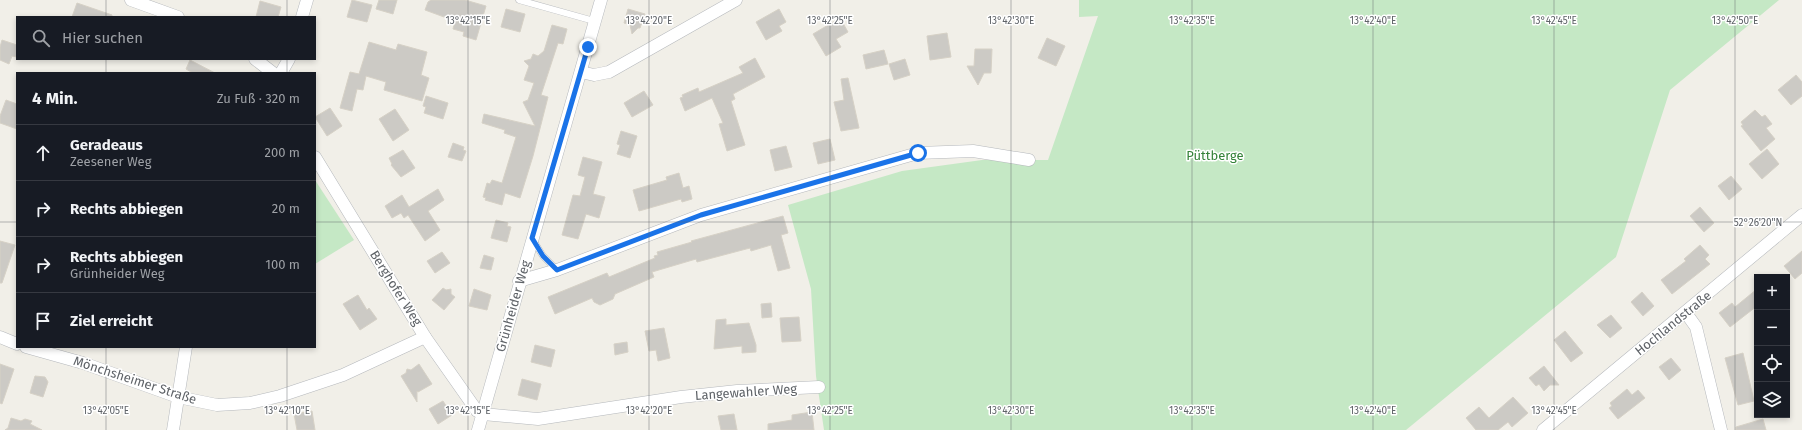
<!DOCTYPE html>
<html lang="de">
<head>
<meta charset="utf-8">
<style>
  body { margin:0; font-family:"Fira Sans",sans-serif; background:#20242c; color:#f1f3f6 }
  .controls { position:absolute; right:12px; bottom:12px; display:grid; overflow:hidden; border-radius:0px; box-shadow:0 2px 6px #0003 }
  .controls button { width:36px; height:36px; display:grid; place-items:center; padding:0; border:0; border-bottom:1px solid #363941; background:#171b24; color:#f1f3f6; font:20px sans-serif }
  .stop { position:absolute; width:12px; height:12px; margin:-9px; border:3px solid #1a73e8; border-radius:50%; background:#fff }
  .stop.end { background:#1a73e8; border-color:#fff; box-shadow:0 1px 4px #0008 }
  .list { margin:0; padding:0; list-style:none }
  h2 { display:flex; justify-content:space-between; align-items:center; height:52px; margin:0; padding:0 16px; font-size:17px }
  h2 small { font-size:13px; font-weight:400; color:#9ea1a6 }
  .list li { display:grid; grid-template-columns:26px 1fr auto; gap:12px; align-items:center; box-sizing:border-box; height:56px; padding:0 16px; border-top:1px solid #363941 }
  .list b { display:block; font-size:15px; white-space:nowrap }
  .list p { margin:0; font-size:13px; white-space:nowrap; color:#9ea1a6 }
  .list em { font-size:13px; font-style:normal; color:#9ea1a6 }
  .icon { flex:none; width:22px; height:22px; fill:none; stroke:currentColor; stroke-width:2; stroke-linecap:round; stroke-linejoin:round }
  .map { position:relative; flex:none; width:1802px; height:430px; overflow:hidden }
  .search { position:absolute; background:#171b24; box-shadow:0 2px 6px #0003; left:16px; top:16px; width:300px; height:44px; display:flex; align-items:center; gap:10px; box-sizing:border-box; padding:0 14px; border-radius:0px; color:#9ea1a6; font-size:15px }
  .panel { position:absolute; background:#171b24; box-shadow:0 2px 6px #0003; left:16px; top:72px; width:300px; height:276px; border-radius:0px }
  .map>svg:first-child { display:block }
  .green { fill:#c5e8c5 }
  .building { fill:#cccac5; stroke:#d6d1c6 }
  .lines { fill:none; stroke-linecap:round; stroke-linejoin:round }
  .lane-casing { stroke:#b5b8bc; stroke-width:7 }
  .street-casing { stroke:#b5b8bc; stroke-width:13 }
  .lane { stroke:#fff; stroke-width:6 }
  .street { stroke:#fff; stroke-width:12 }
  .route { stroke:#1a73e8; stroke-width:5 }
  .ticks { fill:none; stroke:#5f6368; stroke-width:1; stroke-opacity:0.45 }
  .labels { text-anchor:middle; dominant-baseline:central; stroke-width:3; stroke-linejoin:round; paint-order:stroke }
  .park-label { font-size:13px; fill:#348238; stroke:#fff }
  .street-label { font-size:13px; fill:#5f6368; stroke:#fff }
  .ticks-label { font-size:10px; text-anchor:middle; fill:#5f6368; stroke:#fff; stroke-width:3; stroke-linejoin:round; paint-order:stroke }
</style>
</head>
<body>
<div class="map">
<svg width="1802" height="430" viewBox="0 0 1802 430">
  <rect width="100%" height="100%" fill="#f1efe8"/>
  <g class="green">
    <polygon points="1079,0 1779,0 1670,90 1616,257 1406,430 824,430 816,376 811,289 788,205 902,171 982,160 1048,160 1098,16 1079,17"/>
    <polygon points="315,180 354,240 315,264"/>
  </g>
  <g class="building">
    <polygon points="352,0 372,5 367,22 347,17"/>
    <polygon points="379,0 397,0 393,14 376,9"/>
    <polygon points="431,0 465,0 486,6 476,40 463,36 464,32 453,29 455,21 425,10 428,2"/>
    <polygon points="260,1 281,7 278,17 256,17"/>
    <polygon points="77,3 112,15 112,17 72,17"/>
    <polygon points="506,9 525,14 520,32 501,27"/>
    <polygon points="628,9 645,14 640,28 638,28 632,34 630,25 624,23"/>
    <polygon points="779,9 786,22 779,26 782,31 766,40 756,22"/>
    <polygon points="840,18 848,32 836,39 841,47 826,56 813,34"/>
    <polygon points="552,25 567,29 563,44 558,43 541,95 548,97 533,156 520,198 505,193 502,205 485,200 486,198 483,197 487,183 490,184 492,180 502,183 516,137 504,133 505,130 482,123 484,114 535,126 523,102 528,100 534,83 524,80 529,66 524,61 531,59 533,54 538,56 544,51"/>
    <polygon points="947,33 951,57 930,60 927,36"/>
    <polygon points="1047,38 1065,46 1056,66 1038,58"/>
    <polygon points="2,40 17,45 17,57 12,56 9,64 0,60 0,47"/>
    <polygon points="369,42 396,50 398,44 427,52 421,75 429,78 422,101 384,90 386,82 366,76 363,90 357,89 352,111 340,108 350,72 359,74"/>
    <polygon points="975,49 992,49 991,73 984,73 978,85 967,66 974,66"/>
    <polygon points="884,50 888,64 866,69 863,55"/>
    <polygon points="755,58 765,77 733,94 735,99 731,101 745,145 727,151 719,124 723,123 712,98 685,111 680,98 683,97 682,95 698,88 699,92 743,73 739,67"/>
    <polygon points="905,59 910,75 894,80 889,64"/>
    <polygon points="190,60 215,73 193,73 186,69"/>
    <polygon points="1796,75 1802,82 1802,96 1791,105 1778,90"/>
    <polygon points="848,78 859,128 841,131 834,102 844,100 841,79"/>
    <polygon points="644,91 653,105 632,117 624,103"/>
    <polygon points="426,96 448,103 443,119 424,113 426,107 423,106"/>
    <polygon points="6,100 17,104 17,129 0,123 0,116"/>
    <polygon points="330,108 342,126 327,136 315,117"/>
    <polygon points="395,109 409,130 393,141 379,119"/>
    <polygon points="1755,110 1762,117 1765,115 1772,124 1766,128 1775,139 1761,151 1741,126 1743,125 1741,122"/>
    <polygon points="621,131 637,136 630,158 617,154 620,145 617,144"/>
    <polygon points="830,139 835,160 818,164 813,143"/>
    <polygon points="453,143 464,147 463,150 466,151 462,161 448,157"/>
    <polygon points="786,146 792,167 775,171 770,150"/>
    <polygon points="1767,149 1779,164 1762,179 1749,164"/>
    <polygon points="403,150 415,168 401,177 391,165 392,164 389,158"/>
    <polygon points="583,157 602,162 593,194 605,197 599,218 586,214 578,239 562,235 573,195 580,196 585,177 578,175"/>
    <polygon points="679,173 683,188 689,186 692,199 682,202 681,199 639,211 633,190 667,180 666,177"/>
    <polygon points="1731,176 1742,189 1729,200 1718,186"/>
    <polygon points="438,189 444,200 428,211 440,230 425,241 408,215 404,218 401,213 392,218 385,206 402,195 409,207"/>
    <polygon points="1700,207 1714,223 1704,232 1690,216"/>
    <polygon points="783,216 788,233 781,235 790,268 778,271 771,245 751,251 750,248 697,262 696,259 652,272 654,277 615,294 613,299 600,305 594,302 592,298 555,314 548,297 607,273 609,277 655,258 654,256 658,255 657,252 692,242 691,241"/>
    <polygon points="496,220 508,223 507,226 511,227 507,242 491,238"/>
    <polygon points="0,241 15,245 2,283 0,283"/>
    <polygon points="1700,245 1709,255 1705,259 1710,264 1672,294 1661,280 1686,261 1684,259"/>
    <polygon points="1802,251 1802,273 1795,279 1784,266"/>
    <polygon points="442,252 450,263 435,273 427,261"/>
    <polygon points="484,255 494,258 491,270 480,268"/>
    <polygon points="443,288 446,290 451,289 451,294 455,297 444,310 432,300"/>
    <polygon points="474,289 491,295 487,310 469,306"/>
    <polygon points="1757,289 1757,306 1730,327 1719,313 1732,303 1735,307"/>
    <polygon points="1642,292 1654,306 1643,316 1631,302"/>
    <polygon points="358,295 367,310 369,308 377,319 360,330 343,304"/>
    <polygon points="771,303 772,317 762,318 761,304"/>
    <polygon points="1611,315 1622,328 1610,338 1597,325"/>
    <polygon points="799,317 801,341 782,342 780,318"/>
    <polygon points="726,319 726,325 749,323 756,345 756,352 742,353 742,346 714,349 716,320"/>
    <polygon points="664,328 670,358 658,361 656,350 649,351 645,331"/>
    <polygon points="1565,331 1583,353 1571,362 1554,340"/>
    <polygon points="627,342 628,352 615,355 614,344"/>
    <polygon points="535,345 555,350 551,367 531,362"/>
    <polygon points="1743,353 1754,401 1738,405 1725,358"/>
    <polygon points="1671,358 1681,370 1669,380 1659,367"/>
    <polygon points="0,364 14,369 2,404 0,403"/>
    <polygon points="419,364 432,384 418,392 417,391 417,402 401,376 406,373 407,369 411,370"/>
    <polygon points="1544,366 1559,385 1550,385 1544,391 1539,384 1536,386 1529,378"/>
    <polygon points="35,376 45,377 48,382 43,397 30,393"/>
    <polygon points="522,379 541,384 537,400 518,395"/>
    <polygon points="1627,389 1632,395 1638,390 1645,398 1618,419 1609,408 1612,406 1610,403"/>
    <polygon points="1513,397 1528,413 1512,427 1508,422 1498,430 1476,430 1466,418 1479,407 1489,418"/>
    <polygon points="443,401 452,415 438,424 429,409"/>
    <polygon points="312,411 315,430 297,430 294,414"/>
    <polygon points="812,412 814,430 768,430 768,424 792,420 792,415"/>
    <polygon points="734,414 737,430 721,430 718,416"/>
    <polygon points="11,418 21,421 25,419 32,421 30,424 42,430 5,430 8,428"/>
    <polygon points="1763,419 1766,430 1736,430 1736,427"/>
  </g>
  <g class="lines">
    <defs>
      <g id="lane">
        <polyline points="519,0 594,21"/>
        <polyline points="533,240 543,256 557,270"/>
      </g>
      <g id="street">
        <polyline points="131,0 178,17"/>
        <polyline points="302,17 307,0"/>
        <polyline points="255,59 273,73"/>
        <polyline points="581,72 594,75 609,72 736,0"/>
        <polyline points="281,73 289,59"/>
        <polyline points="315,157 425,337 477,411 483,414 538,419 681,397 737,391 819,387"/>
        <polyline points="519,281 557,270 701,215 918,153 973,151 1029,160"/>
        <polyline points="1686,313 1696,327 1721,430"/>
        <polyline points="0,337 17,344"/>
        <polyline points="26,347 83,363 178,397 217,405 250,403 280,396 343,375 425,337"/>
        <polyline points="173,430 186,347"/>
        <polyline points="478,430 601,0"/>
        <polyline points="1543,430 1802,215"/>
      </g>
    </defs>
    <use href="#lane" class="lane-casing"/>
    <use href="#street" class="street-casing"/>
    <use href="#lane" class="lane"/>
    <use href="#street" class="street"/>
  </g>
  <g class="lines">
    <polyline class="route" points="588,47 532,238 543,256 557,270 701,215 918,153"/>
  </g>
  <path class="ticks" d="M106,0V17M287,0V17M468,0V430M649,0V430M830,0V430M1011,0V430M1192,0V430M1373,0V430M1554,0V430M1735,0V430M106,59V73M287,59V73M0,222H17M315,222H1802M106,347V430M287,347V430"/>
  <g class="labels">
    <g class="park-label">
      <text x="1215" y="155">Püttberge</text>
    </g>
    <g class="street-label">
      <text transform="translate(396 288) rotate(58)">Berghofer Weg</text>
      <text transform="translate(513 306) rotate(-74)">Grünheider Weg</text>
      <text transform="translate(1673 323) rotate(-39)">Hochlandstraße</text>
      <text transform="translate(135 380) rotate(18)">Mönchsheimer Straße</text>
      <text transform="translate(746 392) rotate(-4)">Langewahler Weg</text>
    </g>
  </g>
  <g class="ticks-label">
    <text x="468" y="24">13°42'15"E</text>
    <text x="649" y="24">13°42'20"E</text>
    <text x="830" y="24">13°42'25"E</text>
    <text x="1011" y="24">13°42'30"E</text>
    <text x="1192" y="24">13°42'35"E</text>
    <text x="1373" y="24">13°42'40"E</text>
    <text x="1554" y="24">13°42'45"E</text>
    <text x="1735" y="24">13°42'50"E</text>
    <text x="1758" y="226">52°26'20"N</text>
    <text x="106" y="414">13°42'05"E</text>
    <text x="287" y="414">13°42'10"E</text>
    <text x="468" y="414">13°42'15"E</text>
    <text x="649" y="414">13°42'20"E</text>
    <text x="830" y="414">13°42'25"E</text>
    <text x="1011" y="414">13°42'30"E</text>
    <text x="1192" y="414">13°42'35"E</text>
    <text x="1373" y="414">13°42'40"E</text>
    <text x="1554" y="414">13°42'45"E</text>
  </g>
</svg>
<div class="controls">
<button>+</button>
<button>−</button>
<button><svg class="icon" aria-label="locate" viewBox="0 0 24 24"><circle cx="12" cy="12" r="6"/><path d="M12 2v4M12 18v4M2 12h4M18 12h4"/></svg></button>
<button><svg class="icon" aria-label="layers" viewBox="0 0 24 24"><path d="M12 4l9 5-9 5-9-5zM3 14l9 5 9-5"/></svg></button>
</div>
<div class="stop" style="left:918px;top:153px"></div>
<div class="stop end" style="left:588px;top:47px"></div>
<div class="search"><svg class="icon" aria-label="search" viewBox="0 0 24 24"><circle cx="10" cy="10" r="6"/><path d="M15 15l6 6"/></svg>Hier suchen</div>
<section class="panel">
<h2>4 Min.<small>Zu Fuß · 320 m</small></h2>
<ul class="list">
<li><svg class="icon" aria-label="ahead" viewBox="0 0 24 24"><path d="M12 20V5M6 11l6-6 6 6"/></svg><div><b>Geradeaus</b><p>Zeesener Weg</p></div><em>200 m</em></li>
<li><svg class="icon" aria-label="right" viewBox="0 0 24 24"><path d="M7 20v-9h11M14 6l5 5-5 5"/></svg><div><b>Rechts abbiegen</b></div><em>20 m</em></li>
<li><svg class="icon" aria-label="right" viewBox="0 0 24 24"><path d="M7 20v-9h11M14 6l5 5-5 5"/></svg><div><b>Rechts abbiegen</b><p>Grünheider Weg</p></div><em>100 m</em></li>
<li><svg class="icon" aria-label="arrive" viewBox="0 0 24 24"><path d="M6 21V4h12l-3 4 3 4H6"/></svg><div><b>Ziel erreicht</b></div></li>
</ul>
</section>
</div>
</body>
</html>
